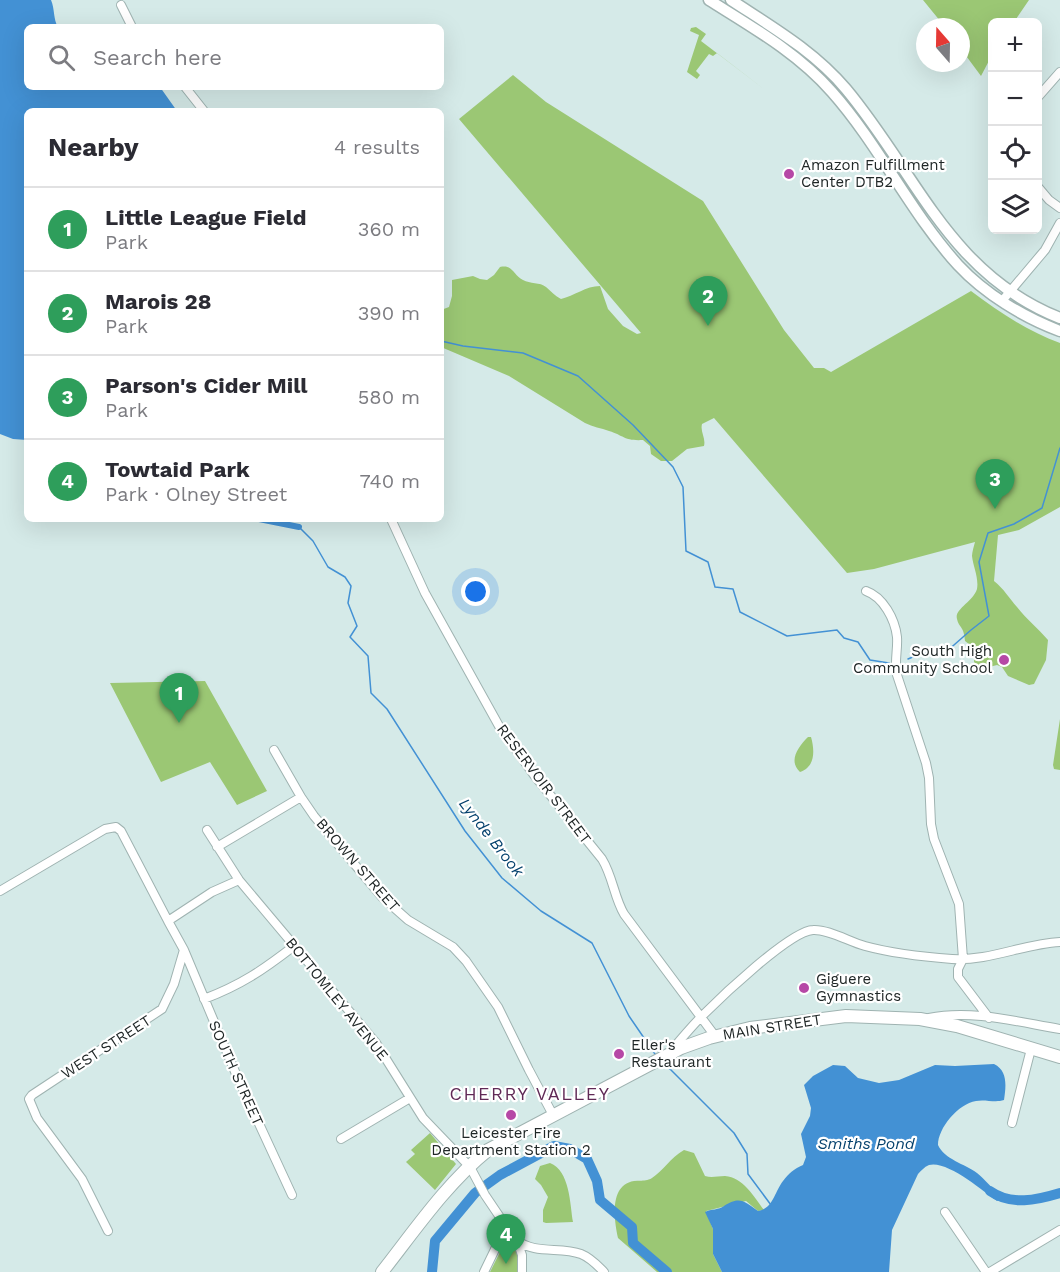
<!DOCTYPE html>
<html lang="en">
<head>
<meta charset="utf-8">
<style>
  :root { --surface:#fff; --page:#f7f7f7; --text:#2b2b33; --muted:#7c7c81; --line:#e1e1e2; --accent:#b648a6 }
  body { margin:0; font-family:"Work Sans",sans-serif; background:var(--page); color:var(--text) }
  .controls { position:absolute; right:18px; top:18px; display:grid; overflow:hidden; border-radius:9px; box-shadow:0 6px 24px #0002 }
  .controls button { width:54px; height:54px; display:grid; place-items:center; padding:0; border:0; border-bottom:2px solid var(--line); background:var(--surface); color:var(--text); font:30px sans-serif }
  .compass { position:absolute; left:916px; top:18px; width:54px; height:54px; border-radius:50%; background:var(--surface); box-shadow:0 6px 24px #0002; rotate:340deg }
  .you { position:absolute; left:476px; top:592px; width:21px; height:21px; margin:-15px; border:4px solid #fff; border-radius:50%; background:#1a73e8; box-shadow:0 0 0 9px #1a73e833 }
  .badge { display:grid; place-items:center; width:39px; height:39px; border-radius:50%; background:var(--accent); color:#fff; font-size:20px; font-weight:700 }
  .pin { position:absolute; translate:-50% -50px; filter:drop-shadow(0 2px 3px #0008) }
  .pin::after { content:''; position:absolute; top:32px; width:21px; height:18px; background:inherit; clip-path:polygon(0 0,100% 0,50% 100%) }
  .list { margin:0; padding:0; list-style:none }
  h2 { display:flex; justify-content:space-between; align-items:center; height:78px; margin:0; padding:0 24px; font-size:26px }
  h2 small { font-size:20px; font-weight:400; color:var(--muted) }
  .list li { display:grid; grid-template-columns:39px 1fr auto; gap:18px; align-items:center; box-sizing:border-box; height:84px; padding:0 24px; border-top:2px solid var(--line) }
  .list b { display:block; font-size:22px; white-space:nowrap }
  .list p { margin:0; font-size:20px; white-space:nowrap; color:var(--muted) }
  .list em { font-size:20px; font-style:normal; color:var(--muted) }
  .icon { flex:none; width:33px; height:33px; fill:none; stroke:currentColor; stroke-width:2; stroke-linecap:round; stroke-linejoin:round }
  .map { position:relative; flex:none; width:1060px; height:1272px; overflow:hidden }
  .search { position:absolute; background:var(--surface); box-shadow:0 6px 24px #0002; left:24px; top:24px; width:420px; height:66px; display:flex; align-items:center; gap:15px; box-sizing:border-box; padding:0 21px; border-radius:9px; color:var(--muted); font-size:22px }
  .panel { position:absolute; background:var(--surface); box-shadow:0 6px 24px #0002; left:24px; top:108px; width:420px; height:414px; border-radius:9px }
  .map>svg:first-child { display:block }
  .green { fill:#9bc774 }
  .water { fill:#4391d4 }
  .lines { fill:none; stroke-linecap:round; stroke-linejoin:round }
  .stream { stroke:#4391d4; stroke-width:1.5 }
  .canal { stroke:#4391d4; stroke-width:6 }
  .river { stroke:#4391d4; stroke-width:10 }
  .minor-casing { stroke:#9fb3b1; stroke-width:10 }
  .major-casing { stroke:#9fb3b1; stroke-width:13 }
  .highway-casing { stroke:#9fb3b1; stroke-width:14 }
  .minor { stroke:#fff; stroke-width:8 }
  .major { stroke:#fff; stroke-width:10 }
  .highway { stroke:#fff; stroke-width:12 }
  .poi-dot { fill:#b648a6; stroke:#fff; stroke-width:2 }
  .labels { text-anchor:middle; stroke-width:4.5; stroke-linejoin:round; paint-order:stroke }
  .poi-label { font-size:15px; fill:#202727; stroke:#fff; text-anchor:start }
  .street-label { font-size:15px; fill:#202727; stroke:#fff }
  .water-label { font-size:16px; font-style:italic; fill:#04416d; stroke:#fff }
  .quarter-label { font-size:18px; letter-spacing:1.5px; fill:#5f2956; stroke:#fff }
</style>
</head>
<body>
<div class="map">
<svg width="1060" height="1272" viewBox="0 0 1060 1272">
  <rect width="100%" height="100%" fill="#d5eae8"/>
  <path class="green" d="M923,0H1029L1014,22H992V55L981,76L961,49V27H945Z
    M696,27L706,34L701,41L768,92L717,53L713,56L709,54L696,71L700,75L697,79L687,72L699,35L690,31L691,28Z
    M513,75L546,102L703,201L784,330L814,368H824L831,372L971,291C999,312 1027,331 1060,343V507L1019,530L998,535L994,581C1004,589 1009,598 1017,607C1026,619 1038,628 1048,640L1046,660L1034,684L1029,685L1008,676L1002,667L997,665C986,668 981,671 974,662V648L965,641C964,626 959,628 957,619C954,609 973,602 977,589C979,578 973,566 972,556C972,552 974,546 975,542L874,569L847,573L714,418L702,424C700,432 706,438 704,446L687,449L672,461H661L651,454L650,446L643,440C624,441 625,436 609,431C601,428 593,427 585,423L509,376L441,347V310L449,307L452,296V280L473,276L480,279L487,280L494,275L500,267C513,264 513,275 523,280C530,284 540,282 546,287C551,291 555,296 561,299C574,296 586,286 600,286L608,309L623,326L637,334L641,333L459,119Z
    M205,681L267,791L237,805L210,762L161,782L110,683Z
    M1060,719V770L1054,769L1053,765Z
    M808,737H811C815,751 815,767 800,772C788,761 798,747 808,737Z
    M430,1133L456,1164L435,1190L406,1162L415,1154L411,1150Z
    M684,1150L694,1153L705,1176C712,1178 717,1176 725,1176C743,1177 754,1197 764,1210L758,1211L746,1201L706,1211L713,1229V1254L722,1272H657L618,1238C614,1220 609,1185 634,1181C641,1180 645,1182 652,1178C663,1171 670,1158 684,1150Z
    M550,1163C570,1171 570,1204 573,1222L546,1223L543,1222V1210L548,1197L541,1185L535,1179L540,1166Z
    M508,1244C520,1250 518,1260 517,1272H490L503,1246Z"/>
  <path class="water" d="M0,0H51C55,9 53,19 58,27H27V87H160L177,111H27V440L13,439L0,434Z
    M994,1064C1008,1071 1006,1086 1004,1100C995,1103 985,1099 976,1101C958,1104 938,1128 938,1145C944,1159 965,1164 977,1173C985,1179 992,1190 1002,1194L1001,1199L997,1201C983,1191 947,1160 929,1165C924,1167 921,1171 918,1174L892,1230L889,1272H722L713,1254V1229L705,1212C711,1209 719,1210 724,1206C740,1196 744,1201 758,1211C773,1209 775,1191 783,1181C789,1173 794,1169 803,1165L806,1157L801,1134L810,1116L811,1108L804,1085L813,1076L833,1065L845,1066L858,1078L879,1083L899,1080L935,1065L955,1066Z"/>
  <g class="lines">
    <path class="stream" d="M441,341L463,346L523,353L578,376L633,425L673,467L683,487L686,551L708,562L715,587L733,589L740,612L787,636L837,630L844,638L858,642L870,660L889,663
      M299,527L313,541L328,567L345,577L351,586L348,603L357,626L350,637L368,656L371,693L387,709L465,831L502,878L541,911L592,943L629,1016L655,1054
      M908,659L922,653L946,652L971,630L989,616L979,562L988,533L1014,524L1042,508L1060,448
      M665,1064L734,1133L747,1154L748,1174L771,1205"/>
    <path class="canal" d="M259,519L299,527"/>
    <path class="river" d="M990,1191C1011,1206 1037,1200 1060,1193
      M432,1272L435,1241L475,1193L500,1175L554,1146L570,1149L587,1159L597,1181L600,1200L632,1227L633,1243L667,1272"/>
    <g class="minor-casing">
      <path id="minor" d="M121,5L132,27
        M185,87L204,111
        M1038,97L1060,72
        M1038,187L1049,200L1060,208
        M1002,301L1045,250L1060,223
        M391,519L425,593L499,726L534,775L602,859C613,877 614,897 624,914L715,1036
        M866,591C883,597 895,619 897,637C898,650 894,662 897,675L926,763L929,778L931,824L934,839L959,904L963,959L958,969V977L989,1018
        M274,750L301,797L314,816L382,897L408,920L453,947L466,961L498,1007L529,1070L553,1115
        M207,830L239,880L376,1043L423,1118L470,1167L485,1195L518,1244L522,1255V1272
        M217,847L301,797
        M0,891L105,829L116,827L121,831L168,921
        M184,950L236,1074L292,1195
        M204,999C241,985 263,970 294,946
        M929,1018C971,1009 1018,1022 1060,1029
        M671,1051C681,1039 691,1027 702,1016C720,998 790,931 813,930C828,929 850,942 865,946C891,953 925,957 952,959C990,961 1023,944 1060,942
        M1012,1123L1031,1049
        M341,1139L410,1098
        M945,1212L986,1272
        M108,1231L82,1179L37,1118L29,1099L32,1095L162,1009L174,984L184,950L168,921L212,892L239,880
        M516,1240C536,1255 560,1246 581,1254C591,1258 597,1265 604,1272
        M484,1272L499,1241L501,1219
        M990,1272L1060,1230"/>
    </g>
    <g class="major-casing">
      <path id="major" d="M709,0C752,27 798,53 832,92C879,145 910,212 958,265C985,294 1023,317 1060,331
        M731,0C772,27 814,51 846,89C917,174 949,274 1060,318"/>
    </g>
    <g class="highway-casing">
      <path id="highway" d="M382,1272C415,1230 446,1184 488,1150L681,1048L709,1038L750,1028L846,1016L920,1019L957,1026L1060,1057"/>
    </g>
    <use href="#minor" class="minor"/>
    <use href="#major" class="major"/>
    <use href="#highway" class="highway"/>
  </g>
  <g class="poi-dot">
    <circle cx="789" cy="174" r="6"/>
    <circle cx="1004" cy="660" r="6"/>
    <circle cx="804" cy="988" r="6"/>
    <circle cx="619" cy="1054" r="6"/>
    <circle cx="511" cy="1115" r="6"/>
  </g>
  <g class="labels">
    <g class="poi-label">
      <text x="801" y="170">Amazon Fulfillment<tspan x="801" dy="17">Center DTB2</tspan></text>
      <text x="992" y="656" text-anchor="end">South High<tspan x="992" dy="17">Community School</tspan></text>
      <text x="816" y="984">Giguere<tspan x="816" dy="17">Gymnastics</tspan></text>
      <text x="631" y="1050">Eller's<tspan x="631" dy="17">Restaurant</tspan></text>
      <text x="511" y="1138" text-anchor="middle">Leicester Fire<tspan x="511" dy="17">Department Station 2</tspan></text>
    </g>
    <g class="street-label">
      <text transform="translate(544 784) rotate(53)" y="5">RESERVOIR STREET</text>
      <text transform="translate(358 865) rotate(49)" y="5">BROWN STREET</text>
      <text transform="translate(337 999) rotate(51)" y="5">BOTTOMLEY AVENUE</text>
      <text transform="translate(772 1027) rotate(-9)" y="5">MAIN STREET</text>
      <text transform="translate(106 1047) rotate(-33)" y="5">WEST STREET</text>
      <text transform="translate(236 1073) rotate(66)" y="5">SOUTH STREET</text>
    </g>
    <g class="water-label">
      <text transform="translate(492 837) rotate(52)" y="6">Lynde Brook</text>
      <text x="866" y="1149">Smiths Pond</text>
    </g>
    <g class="quarter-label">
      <text x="530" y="1100">CHERRY VALLEY</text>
    </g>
  </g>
</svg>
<div class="controls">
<button>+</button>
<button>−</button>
<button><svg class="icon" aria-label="locate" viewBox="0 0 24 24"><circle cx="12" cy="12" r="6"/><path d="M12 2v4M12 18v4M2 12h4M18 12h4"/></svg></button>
<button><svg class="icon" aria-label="layers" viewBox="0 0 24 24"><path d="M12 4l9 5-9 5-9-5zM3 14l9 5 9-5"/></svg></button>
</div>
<svg class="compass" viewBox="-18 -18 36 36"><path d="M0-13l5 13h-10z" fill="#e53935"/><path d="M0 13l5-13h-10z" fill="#7c7c81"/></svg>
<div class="you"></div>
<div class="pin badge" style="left:179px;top:723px;background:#2e9e5b">1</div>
<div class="pin badge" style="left:708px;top:326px;background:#2e9e5b">2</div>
<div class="pin badge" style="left:995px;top:509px;background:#2e9e5b">3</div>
<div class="pin badge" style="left:506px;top:1264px;background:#2e9e5b">4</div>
<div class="search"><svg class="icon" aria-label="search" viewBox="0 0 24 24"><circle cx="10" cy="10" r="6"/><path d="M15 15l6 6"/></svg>Search here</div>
<section class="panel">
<h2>Nearby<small>4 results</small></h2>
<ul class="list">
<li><span class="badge" style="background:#2e9e5b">1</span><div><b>Little League Field</b><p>Park</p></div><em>360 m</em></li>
<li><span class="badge" style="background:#2e9e5b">2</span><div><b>Marois 28</b><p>Park</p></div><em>390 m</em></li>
<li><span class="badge" style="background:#2e9e5b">3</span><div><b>Parson's Cider Mill</b><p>Park</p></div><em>580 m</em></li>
<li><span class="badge" style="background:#2e9e5b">4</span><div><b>Towtaid Park</b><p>Park · Olney Street</p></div><em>740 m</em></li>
</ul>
</section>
</div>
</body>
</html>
